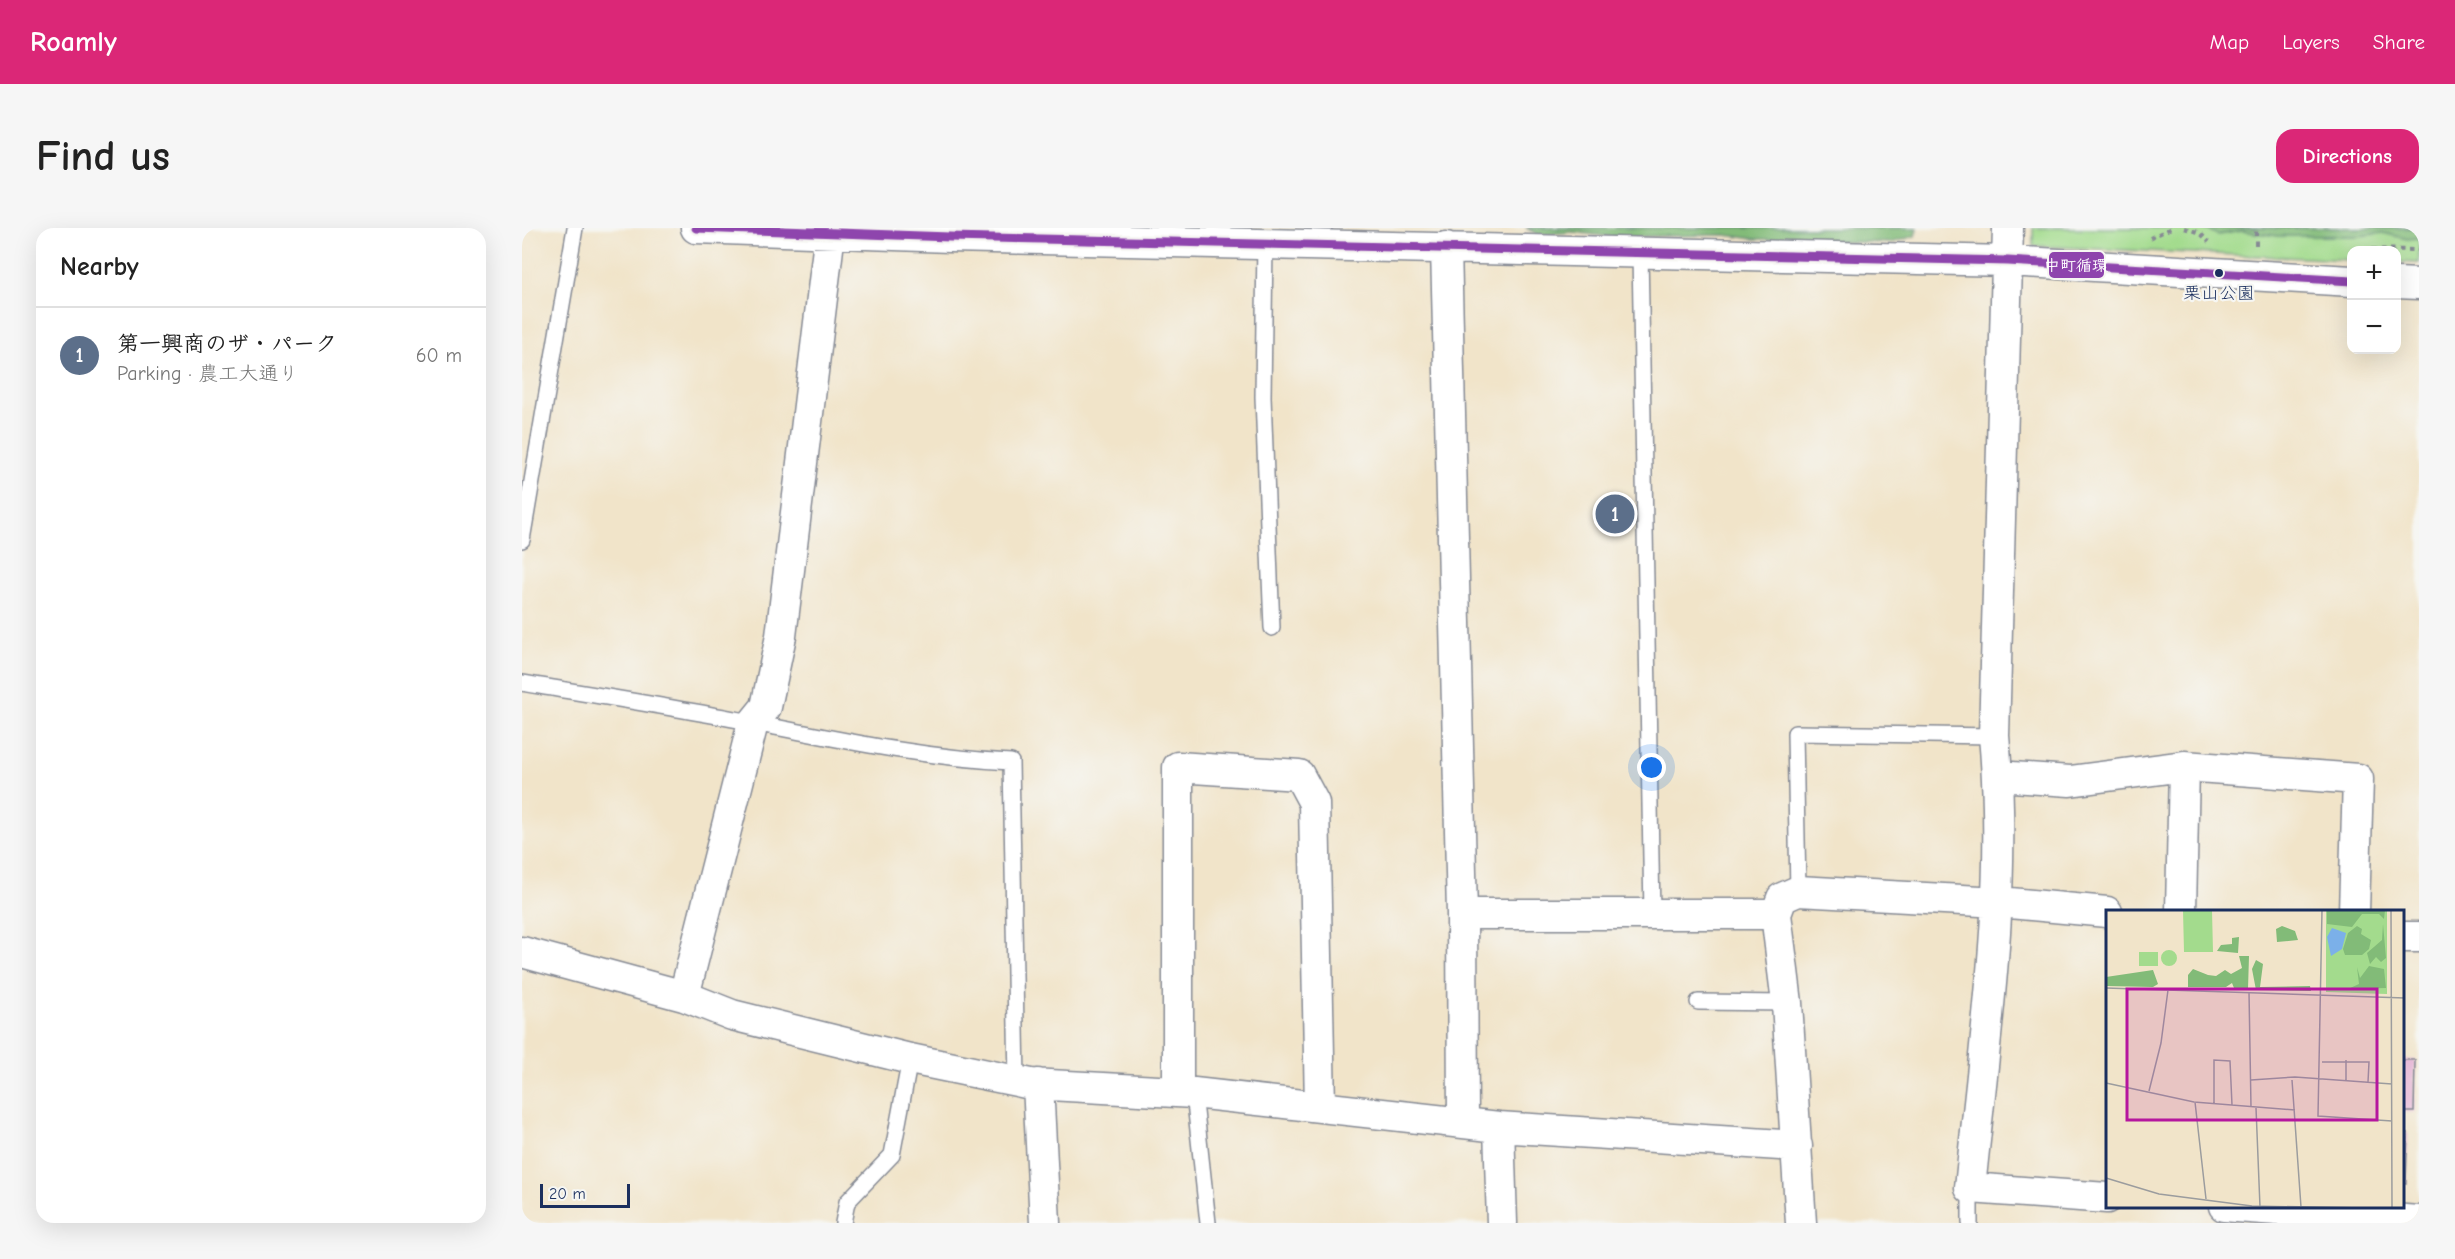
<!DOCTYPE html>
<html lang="en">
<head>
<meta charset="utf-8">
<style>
  :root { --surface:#fff; --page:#f6f6f6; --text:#222; --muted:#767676; --line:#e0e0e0; --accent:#db2777 }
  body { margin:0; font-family:"Comic Neue","Klee One",sans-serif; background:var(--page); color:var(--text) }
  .controls { position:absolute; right:18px; top:18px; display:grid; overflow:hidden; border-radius:12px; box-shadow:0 6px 24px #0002 }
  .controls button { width:54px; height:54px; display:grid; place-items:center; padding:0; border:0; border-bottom:2px solid var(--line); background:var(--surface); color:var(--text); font:30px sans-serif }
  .scale { position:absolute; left:18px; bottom:15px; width:90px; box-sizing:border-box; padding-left:6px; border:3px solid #1b2f5e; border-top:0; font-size:16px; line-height:21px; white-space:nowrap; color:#1b2f5e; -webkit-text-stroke:4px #f6f6f2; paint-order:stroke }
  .you { position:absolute; left:1130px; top:540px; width:21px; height:21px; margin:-15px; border:4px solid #fff; border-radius:50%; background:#1a73e8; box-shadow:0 0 0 9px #1a73e833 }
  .badge { display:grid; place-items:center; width:39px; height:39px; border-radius:50%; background:var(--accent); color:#fff; font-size:20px; font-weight:700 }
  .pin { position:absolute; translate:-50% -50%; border:3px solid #fff; box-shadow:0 2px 6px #0006 }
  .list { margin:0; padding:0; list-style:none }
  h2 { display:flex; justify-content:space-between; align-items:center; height:78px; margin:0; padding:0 24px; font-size:26px }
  h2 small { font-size:20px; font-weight:400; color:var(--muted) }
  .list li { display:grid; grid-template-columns:39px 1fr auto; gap:18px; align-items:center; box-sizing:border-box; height:96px; padding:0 24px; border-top:2px solid var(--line) }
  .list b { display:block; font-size:22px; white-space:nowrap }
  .list p { margin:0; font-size:20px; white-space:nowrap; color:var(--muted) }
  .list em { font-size:20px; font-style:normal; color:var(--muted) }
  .map { position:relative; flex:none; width:1897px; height:995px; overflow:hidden; border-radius:18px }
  header { display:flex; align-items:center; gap:36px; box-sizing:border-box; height:84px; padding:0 30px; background:var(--accent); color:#fff }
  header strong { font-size:28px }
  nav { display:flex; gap:33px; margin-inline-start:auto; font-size:21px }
  .intro { display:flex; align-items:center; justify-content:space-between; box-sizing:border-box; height:144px; padding:0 36px }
  h1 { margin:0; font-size:42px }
  .button { padding:15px 27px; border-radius:18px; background:var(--accent); color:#fff; font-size:21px; font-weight:700 }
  main { display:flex; gap:36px; padding:0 36px }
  aside { flex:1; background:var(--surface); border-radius:18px; box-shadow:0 6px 24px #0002 }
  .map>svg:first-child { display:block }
  .green { fill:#a3db8d; stroke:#5f8576; stroke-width:1.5 }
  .forest { fill:#82bb78; stroke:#4e756b; stroke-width:1.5 }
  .building { fill:#e1a6cf }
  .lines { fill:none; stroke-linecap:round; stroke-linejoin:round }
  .service-casing { stroke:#868a94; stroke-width:18 }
  .minor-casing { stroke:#868a94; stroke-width:33 }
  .path { stroke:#868a94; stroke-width:4; stroke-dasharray:4.5 4.5; stroke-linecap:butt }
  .service { stroke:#fff; stroke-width:15 }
  .minor { stroke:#fff; stroke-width:30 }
  .bus-1-casing { stroke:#f6f6f2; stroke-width:14 }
  .bus-1 { stroke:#8e44ad; stroke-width:9 }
  .bus-dot { fill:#1b2f5e; stroke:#f6f6f2; stroke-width:2 }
  .labels { text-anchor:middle; stroke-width:4.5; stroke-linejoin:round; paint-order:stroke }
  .bus-label { font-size:18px; fill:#1b2f5e; stroke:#f6f6f2 }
  .inset-road { fill:none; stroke:#9b9c9e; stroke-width:1.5 }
  .view { fill:#b5179e; fill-opacity:0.15; stroke:#b5179e; stroke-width:3 }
  .inset-edge { fill:none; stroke:#1b2f5e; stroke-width:3 }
  .line-badge { stroke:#f6f6f2; stroke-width:2 }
  .badge-label { font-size:16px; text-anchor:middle; font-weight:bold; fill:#fff }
</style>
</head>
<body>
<header>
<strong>Roamly</strong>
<nav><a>Map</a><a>Layers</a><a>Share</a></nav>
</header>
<div class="intro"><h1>Find us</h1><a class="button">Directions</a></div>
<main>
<aside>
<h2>Nearby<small></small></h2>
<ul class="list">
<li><span class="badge" style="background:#5c6f8a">1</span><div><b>第一興商のザ・パーク</b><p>Parking · 農工大通り</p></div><em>60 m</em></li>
</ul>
</aside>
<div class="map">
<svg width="1897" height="995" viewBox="0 0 1897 995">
  <rect width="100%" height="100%" fill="#f6f6f2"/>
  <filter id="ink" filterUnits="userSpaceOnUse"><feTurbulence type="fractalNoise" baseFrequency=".0167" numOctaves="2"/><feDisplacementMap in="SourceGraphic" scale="12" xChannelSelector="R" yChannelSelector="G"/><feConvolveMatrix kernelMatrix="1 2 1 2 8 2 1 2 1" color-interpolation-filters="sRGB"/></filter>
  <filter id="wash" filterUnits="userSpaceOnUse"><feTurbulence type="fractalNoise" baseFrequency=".008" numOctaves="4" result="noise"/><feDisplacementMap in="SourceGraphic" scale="24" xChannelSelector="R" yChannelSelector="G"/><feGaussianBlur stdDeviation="1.35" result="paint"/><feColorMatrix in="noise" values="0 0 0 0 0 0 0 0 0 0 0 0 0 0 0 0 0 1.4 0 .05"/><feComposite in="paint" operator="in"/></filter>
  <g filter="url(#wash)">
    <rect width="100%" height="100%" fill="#f1e4c9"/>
    <path class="green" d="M1511,0H1897V35L1875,34L1874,22H1830L1829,32L1511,18Z"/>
    <path class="forest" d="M1004,0H1395L1393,8L1369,15L1232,11L1203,7L1091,9L1050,4L1017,7Z
      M1681,0H1897V10L1885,11L1861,5L1837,8H1756L1720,3L1696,7Z"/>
    <g id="blocks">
      <path class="building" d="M1880,832H1893L1892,884H1880Z
        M1880,905H1886L1884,955L1880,954Z"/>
    </g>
  </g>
  <g filter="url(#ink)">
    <use href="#blocks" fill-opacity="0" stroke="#868a94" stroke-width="1.5"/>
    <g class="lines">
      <g class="service-casing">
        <path id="service" d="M743,14L741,169L750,400
          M1118,25L1130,686
          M0,312L53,0
          M0,455C78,468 156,480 233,495C319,512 402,530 489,534L495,853
          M1276,663L1273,505L1472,508
          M1176,774L1265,775
          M672,865L686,995
          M321,995L325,974L370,927L388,831
          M1448,995V960"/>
      </g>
      <g class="minor-casing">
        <path id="minor" d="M174,0L428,9L1486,33L1830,53
          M1486,0L1472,508C1486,659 1463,810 1448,960L1585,970
          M924,19L940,686L941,894
          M1874,55L1897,56
          M1476,548L1548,553L1662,538L1836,551L1832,683
          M1659,683L1662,538
          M940,686H1254L1260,670L1276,663L1477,674L1585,684
          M1254,686L1265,775L1279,995
          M1880,709H1897
          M0,724L162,768L210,787L388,831L509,856L672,865L977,899L1275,918
          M162,768L231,495L244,479L259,408L308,4
          M516,856L523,995
          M656,864V539L777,547L792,575L798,879
          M977,899L980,995
          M1702,978L1897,993"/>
      </g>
      <path class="path" d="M1662,0L1678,5L1687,14
        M1628,10L1649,0
        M1734,17V0
        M1832,21L1897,22"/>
      <use href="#service" class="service"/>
      <use href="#minor" class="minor"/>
      <g class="bus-1-casing">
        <path id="bus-1" d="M174,0L428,9L1486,33L1830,53"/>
      </g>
      <use href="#bus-1" class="bus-1"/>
    </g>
  </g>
  <circle class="bus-dot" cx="1697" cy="45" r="5"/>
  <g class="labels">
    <g class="bus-label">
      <text x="1697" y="71">栗山公園</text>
    </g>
  </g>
  <g transform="translate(1584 682)">
    <rect width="298" height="298" fill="#f1e4c9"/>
    <path d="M106,0L107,42H78L77,0ZM281,0V84L220,82V1ZM55 48a8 8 0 1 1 16 0a8 8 0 1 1-16 0ZM33,42H52V56H33Z" fill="#a3db8d"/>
    <path d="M279,0L278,9L273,4H256L246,17L221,14V0ZM277,14L280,48L275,52L270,47L264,54L261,43L276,30ZM176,16L189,21L192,30L171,32L170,19ZM251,16L256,19L255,24L265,30L263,39L256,45H239L237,39L242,23ZM133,27L132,43L111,41L115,35L126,34V28ZM133,46H143L142,79L128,78L126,73L120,77H82V65L87,59L102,65L110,66L119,60L125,64L136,58ZM150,50L157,54L154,77L204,76L205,81L150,80L146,59ZM263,56L278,59L280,78L242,79L253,74L251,57L254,68ZM47,60L52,74L47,77L0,76V67Z" fill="#82bb78"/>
    <path d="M226,18L240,23L236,39L225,46L221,27Z" fill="#7bb0e9"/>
    <path class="inset-road" d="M216,0L212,206L286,211M285,0L286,298M0,78L299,88M143,82L145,197M216,152H263L262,172M145,170L189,167L286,174M186,170L195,297M240,170V150M0,173L88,192L189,200M43,181L55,133L62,80M89,192L100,289M108,193V150L124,151L126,195M150,198L154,297M0,268L53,284L146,296L260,298"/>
    <path class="view" d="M21,79H271V210H21Z"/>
    <rect width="298" height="298" class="inset-edge"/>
  </g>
  <rect class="line-badge" x="1526" y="23" width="57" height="28" rx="6" fill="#8e44ad"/>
  <g class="badge-label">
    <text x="1554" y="43">中町循環</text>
  </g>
</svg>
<div class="controls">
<button>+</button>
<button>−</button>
</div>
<div class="scale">20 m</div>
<div class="you"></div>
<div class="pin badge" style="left:1093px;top:286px;background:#5c6f8a">1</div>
</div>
</main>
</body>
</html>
